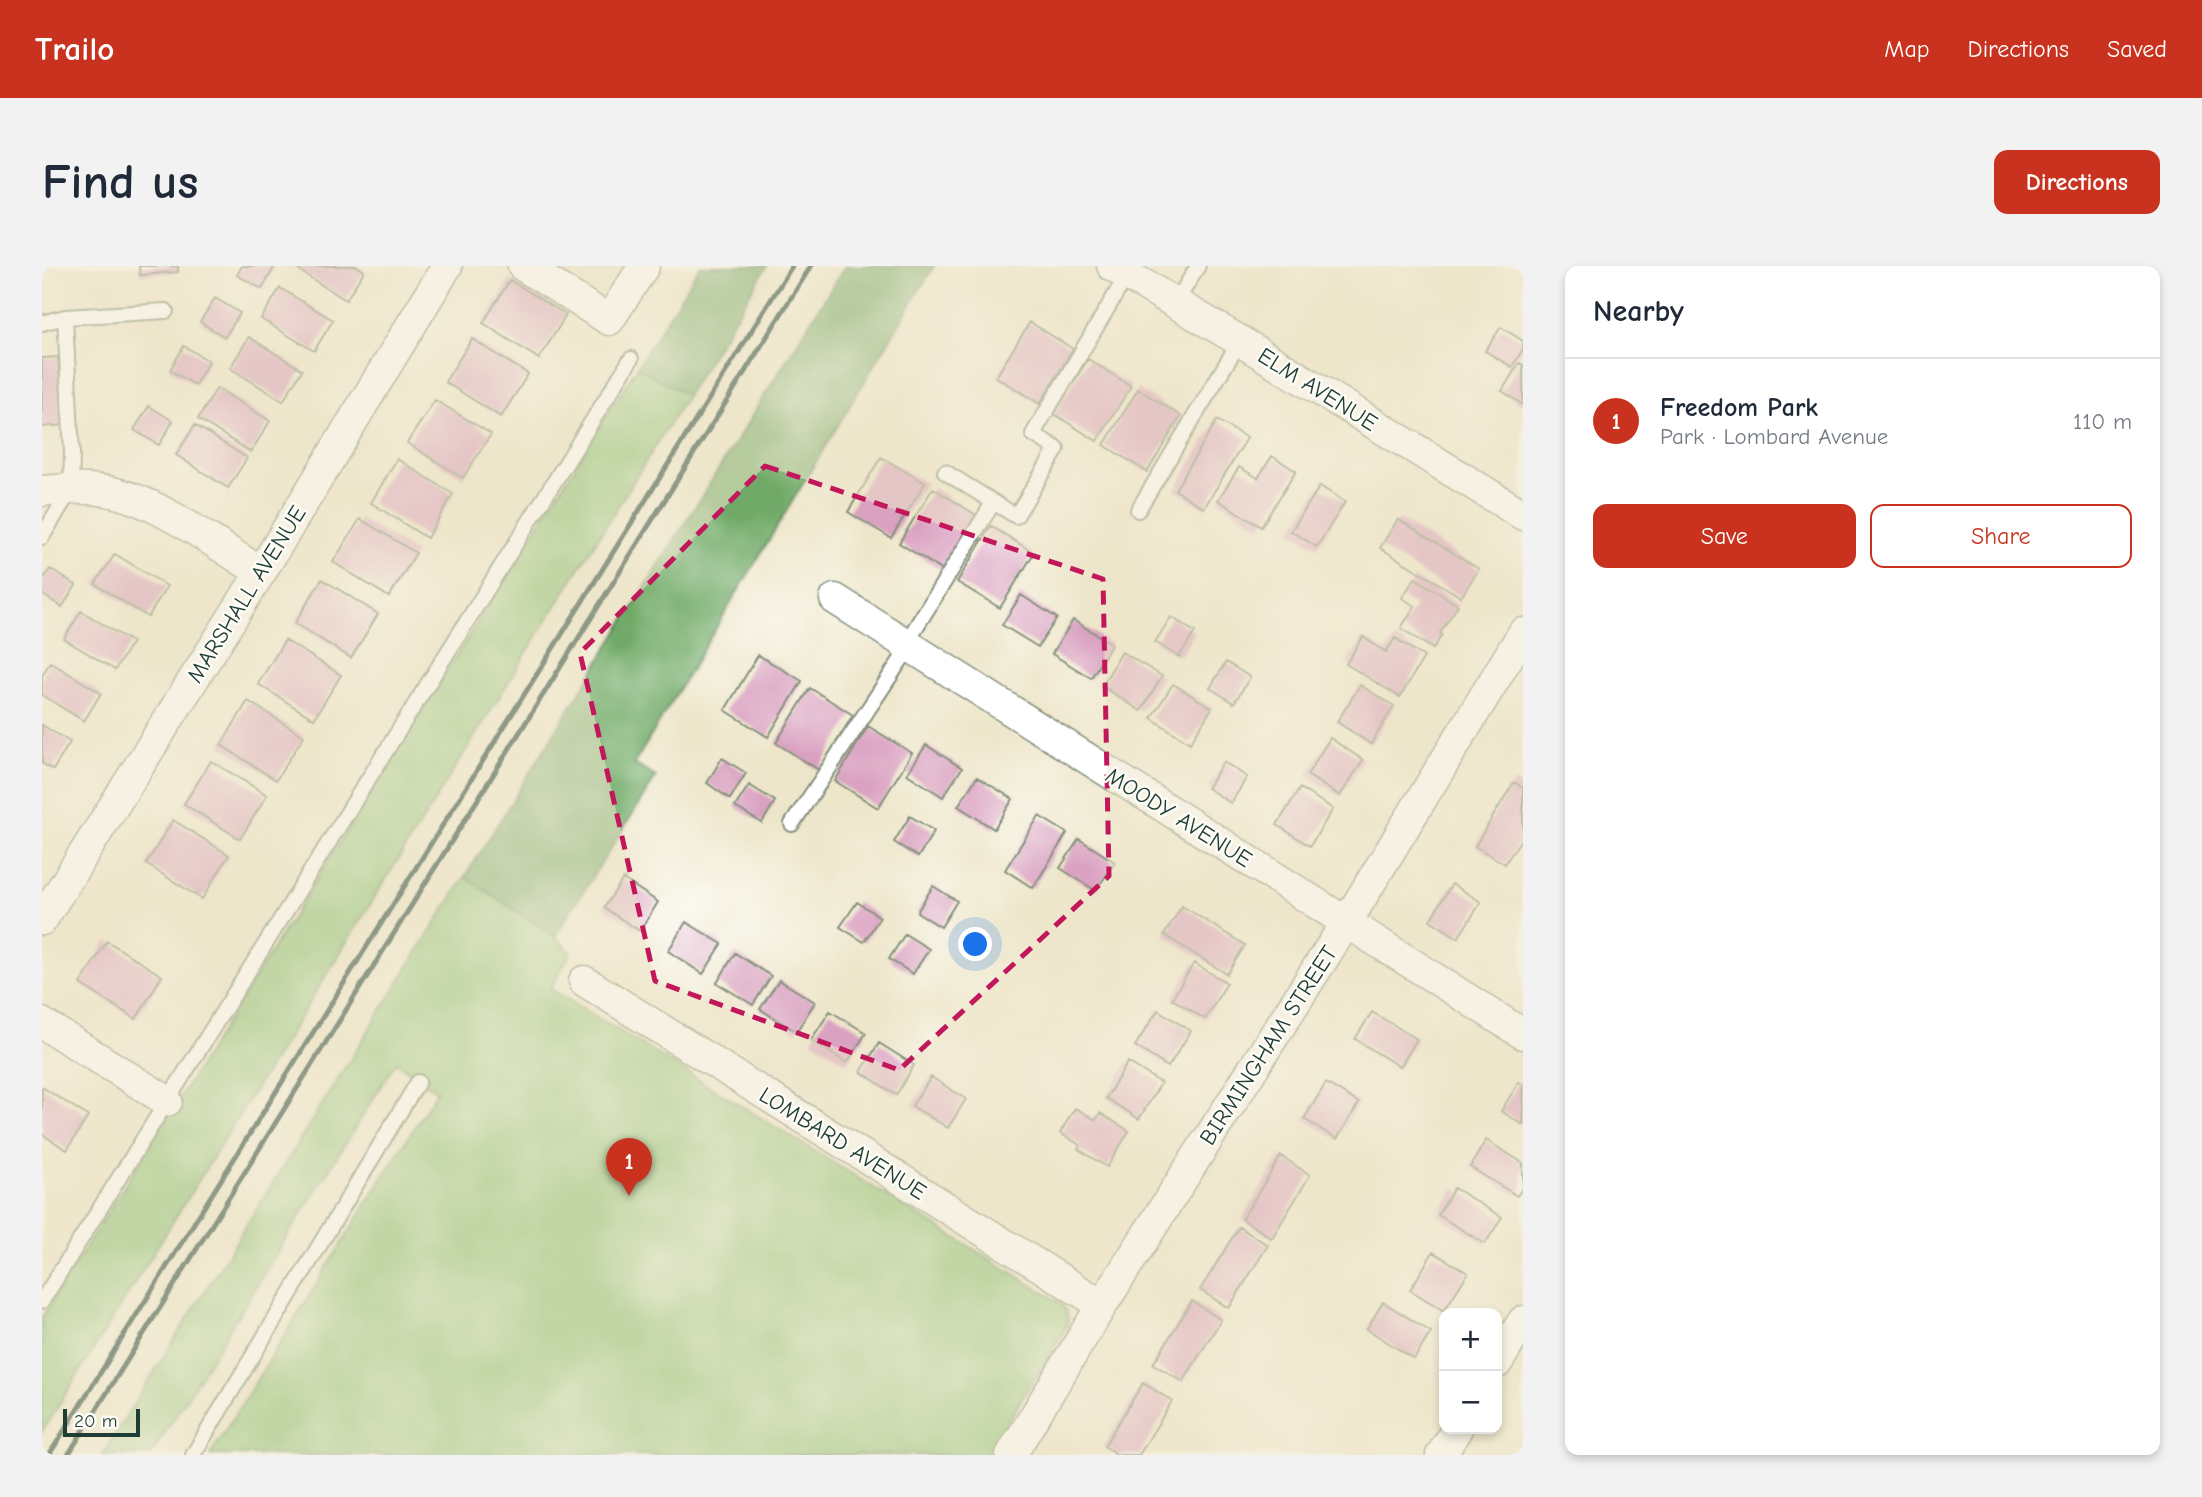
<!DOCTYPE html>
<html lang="en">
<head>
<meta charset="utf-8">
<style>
  :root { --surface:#fff; --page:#f2f2f3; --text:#1f2937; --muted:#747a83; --line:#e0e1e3; --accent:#c8321e }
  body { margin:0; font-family:"Comic Neue",sans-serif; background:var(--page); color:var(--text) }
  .controls { position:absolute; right:21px; bottom:21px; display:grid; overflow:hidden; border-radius:14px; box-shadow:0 4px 10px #0003 }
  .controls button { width:63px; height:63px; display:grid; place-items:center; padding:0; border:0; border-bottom:2px solid var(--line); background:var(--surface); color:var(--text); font:35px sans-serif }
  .scale { position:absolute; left:21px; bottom:18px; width:77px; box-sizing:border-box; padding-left:7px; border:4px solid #1f3d34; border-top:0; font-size:19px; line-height:24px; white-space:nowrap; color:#1f3d34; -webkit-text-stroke:5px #fdfcf7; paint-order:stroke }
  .you { position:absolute; left:934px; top:679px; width:24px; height:24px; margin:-18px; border:5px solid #fff; border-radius:50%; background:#1a73e8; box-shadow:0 0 0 10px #1a73e833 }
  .badge { display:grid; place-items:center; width:46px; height:46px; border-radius:50%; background:var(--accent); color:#fff; font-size:23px; font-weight:700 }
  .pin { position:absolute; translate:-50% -58px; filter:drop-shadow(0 2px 4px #0008) }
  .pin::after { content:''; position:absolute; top:37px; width:24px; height:21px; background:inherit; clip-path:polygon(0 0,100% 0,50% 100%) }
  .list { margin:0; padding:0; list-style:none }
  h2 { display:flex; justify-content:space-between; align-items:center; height:91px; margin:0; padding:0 28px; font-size:30px }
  h2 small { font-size:23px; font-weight:400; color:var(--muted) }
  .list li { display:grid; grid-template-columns:46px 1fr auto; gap:21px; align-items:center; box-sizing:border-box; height:126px; padding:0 28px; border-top:2px solid var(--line) }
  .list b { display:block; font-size:26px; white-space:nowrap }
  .list p { margin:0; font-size:23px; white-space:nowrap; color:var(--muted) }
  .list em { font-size:23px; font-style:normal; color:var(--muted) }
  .actions { display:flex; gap:14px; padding:21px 28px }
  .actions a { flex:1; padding:16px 0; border:2px solid var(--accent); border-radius:14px; text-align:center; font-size:24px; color:var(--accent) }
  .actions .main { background:var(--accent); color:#fff }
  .map { position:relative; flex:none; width:1481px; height:1189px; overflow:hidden; border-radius:14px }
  header { display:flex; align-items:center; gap:42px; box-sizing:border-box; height:98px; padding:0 35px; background:var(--accent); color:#fff }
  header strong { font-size:33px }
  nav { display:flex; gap:38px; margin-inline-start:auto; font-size:24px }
  .intro { display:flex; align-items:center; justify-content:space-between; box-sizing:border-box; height:168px; padding:0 42px }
  h1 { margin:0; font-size:49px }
  .button { padding:18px 32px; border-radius:14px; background:var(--accent); color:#fff; font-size:24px; font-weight:700 }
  main { display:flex; gap:42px; padding:0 42px }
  aside { flex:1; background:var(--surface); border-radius:14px; box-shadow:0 4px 10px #0003 }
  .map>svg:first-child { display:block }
  .green { fill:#8cc478; stroke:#568056; stroke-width:2 }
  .forest { fill:#71aa68; stroke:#48744e; stroke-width:2 }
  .building { fill:#daa1c1 }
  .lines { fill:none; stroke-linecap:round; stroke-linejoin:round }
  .service-casing { stroke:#86927f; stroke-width:18 }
  .minor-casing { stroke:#86927f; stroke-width:33 }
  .service { stroke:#fff; stroke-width:14 }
  .minor { stroke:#fff; stroke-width:30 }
  .rail { stroke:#1f3d34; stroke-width:5 }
  .marked { fill:none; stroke:#c2185b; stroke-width:5; stroke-dasharray:14 9; stroke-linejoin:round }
  .labels { text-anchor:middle; stroke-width:5; stroke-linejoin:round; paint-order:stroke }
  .street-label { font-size:23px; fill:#1f3d34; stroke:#fdfcf7 }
</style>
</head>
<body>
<header>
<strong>Trailo</strong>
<nav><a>Map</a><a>Directions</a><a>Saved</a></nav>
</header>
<div class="intro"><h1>Find us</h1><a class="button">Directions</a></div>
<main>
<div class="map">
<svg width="1481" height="1189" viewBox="0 0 1481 1189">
  <rect width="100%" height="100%" fill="#fdfcf7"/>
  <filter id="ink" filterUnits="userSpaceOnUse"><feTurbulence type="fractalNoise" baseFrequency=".0143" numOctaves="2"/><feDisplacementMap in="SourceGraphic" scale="14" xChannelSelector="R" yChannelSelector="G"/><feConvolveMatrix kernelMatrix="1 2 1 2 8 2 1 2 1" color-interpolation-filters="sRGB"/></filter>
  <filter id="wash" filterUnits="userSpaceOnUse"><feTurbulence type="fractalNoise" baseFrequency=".00686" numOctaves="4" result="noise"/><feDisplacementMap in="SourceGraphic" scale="28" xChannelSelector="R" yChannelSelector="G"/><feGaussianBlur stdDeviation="1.57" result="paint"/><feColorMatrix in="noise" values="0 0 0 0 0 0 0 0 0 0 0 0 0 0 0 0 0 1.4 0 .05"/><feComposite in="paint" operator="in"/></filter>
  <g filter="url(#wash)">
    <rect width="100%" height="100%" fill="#eee6ca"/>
    <path class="green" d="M595,101L645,129L0,1166V1051Z
      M423,611L513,670L529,686L509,723L1016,1035C1024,1043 1028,1049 1025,1060L945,1189H168L395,825L354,796L109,1189H60Z"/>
    <path class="forest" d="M658,0H725L645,129L595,101Z
      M803,0H892L592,498L614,511L513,670L423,611Z"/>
    <g id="blocks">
      <path class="building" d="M97,0H136V6L98,9Z
        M200,0H233L220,23L195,9Z
        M258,0H315L322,5L304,34L256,4Z
        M468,14L524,49L497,93L441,57Z
        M238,22L291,54L272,85L219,53Z
        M173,32L198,47L183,71L158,56Z
        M988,56L1031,83L998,138L954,111Z
        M1459,61L1481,75V83L1470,101L1443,85Z
        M207,71L260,104L241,135L188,102Z
        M430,73L486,108L459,151L403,116Z
        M142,80L167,95L153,119L128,104Z
        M16,91L22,159L0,161V92Z
        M1046,93L1089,120L1055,175L1012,148Z
        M1477,97L1481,99V139L1460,125Z
        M175,122L228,155L209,186L156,153Z
        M1096,123L1139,150L1105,206L1062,179Z
        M393,134L449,168L421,212L365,177Z
        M107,140L131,155L117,179L92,164Z
        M1175,154L1205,172L1162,242L1133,224Z
        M153,159L205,192L186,222L134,189Z
        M1230,190L1254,205L1219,261L1176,234L1197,201L1216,212Z
        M839,191L883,217L849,272L806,246Z
        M355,193L411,228L385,272L329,237Z
        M1278,220L1303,236L1275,281L1249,265Z
        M891,222L934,249L900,304L857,277Z
        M318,253L374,287L347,331L291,296Z
        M1356,253L1437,303L1419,331L1338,282Z
        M949,260L992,287L958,342L915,316Z
        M73,288L125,320L106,351L53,318Z
        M8,303L34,319L20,341L0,328V315Z
        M1373,312L1416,339L1398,367L1400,369L1391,383L1359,362L1373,340L1360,332Z
        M280,313L336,348L309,392L253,357Z
        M979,329L1015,352L996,381L960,359Z
        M39,345L90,376L73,404L22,373Z
        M1129,351L1153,366L1137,391L1113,376Z
        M1031,354L1070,378L1049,412L1010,388Z
        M1321,371L1344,386L1353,372L1382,391L1358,431L1304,398Z
        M243,374L299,409L272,453L216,418Z
        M1080,386L1120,410L1099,445L1060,420Z
        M716,389L760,415L726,471L683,444Z
        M8,396L59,427L42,455L0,429V410Z
        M1184,396L1208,411L1192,437L1168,422Z
        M1131,418L1170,442L1148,477L1109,452Z
        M1318,419L1352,440L1329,478L1295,456Z
        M768,422L811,449L777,504L734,477Z
        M206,435L262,470L234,514L179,479Z
        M0,459L28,476L11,504L0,497Z
        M826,460L870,487L836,542L793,515Z
        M1288,472L1321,494L1298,530L1265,509Z
        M884,479L920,502L901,531L865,508Z
        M680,492L704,507L688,533L665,517Z
        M169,495L225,529L198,573L142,538Z
        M1182,496L1205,511L1189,537L1165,522Z
        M935,511L971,533L952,563L916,540Z
        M1472,516L1481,522V570L1463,598L1433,580Z
        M707,519L733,535L720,557L693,541Z
        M1258,522L1291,543L1268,580L1235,559Z
        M868,550L892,565L876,591L852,576Z
        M997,550L1025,567L991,622L963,604Z
        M131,554L187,589L160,633L104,598Z
        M1037,573L1073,596L1054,625L1018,602Z
        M581,613L616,636L598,665L562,642Z
        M1410,618L1439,636L1416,672L1388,654Z
        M891,620L915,635L899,661L875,646Z
        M815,636L838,651L822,676L798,661Z
        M1140,640L1203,679L1185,708L1122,669Z
        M644,656L680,678L661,708L626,685Z
        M863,668L887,683L871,708L847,693Z
        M65,675L120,710L94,753L38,718Z
        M693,687L729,710L711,739L675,717Z
        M1152,697L1185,717L1163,753L1130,733Z
        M737,714L773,736L754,766L718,743Z
        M1116,744L1149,765L1126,801L1093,780Z
        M788,745L824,767L805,797L769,774Z
        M1330,746L1375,773L1358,801L1313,773Z
        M837,777L872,799L854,829L819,806Z
        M1086,796L1119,817L1097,853L1064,832Z
        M889,811L924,833L906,862L870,840Z
        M1477,816L1481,819V859L1459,845Z
        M1284,817L1317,837L1295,873L1262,853Z
        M0,821L46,850L25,884L0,868Z
        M1033,842L1054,854L1058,847L1087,865L1065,901L1036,883L1038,879L1018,867Z
        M1444,874L1481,897V921L1475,930L1428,901Z
        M1239,890L1268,909L1230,972L1200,953Z
        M1412,922L1460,951L1443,978L1396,949Z
        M1197,961L1226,979L1187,1042L1158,1024Z
        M1391,986L1426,1007L1402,1045L1368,1024Z
        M1150,1035L1179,1054L1141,1116L1111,1098Z
        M1341,1036L1389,1066L1372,1093L1325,1063Z
        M1101,1117L1130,1135L1097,1189H1076L1062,1180Z"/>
    </g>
  </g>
  <g filter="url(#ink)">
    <use href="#blocks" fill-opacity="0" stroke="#86927f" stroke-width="2"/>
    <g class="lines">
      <g class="service-casing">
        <path id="service" d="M1133,38L1156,0
          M0,57L23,51L124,45
          M903,206L974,250L1015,183L991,168L1085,9
          M1096,244L1198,75
          M0,271L29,223L30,187L23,51
          M864,377L951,237
          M750,558L868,380
          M0,1035L589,93
          M151,1189L376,816"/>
      </g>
      <g class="minor-casing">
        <path id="minor" d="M481,0L567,54L602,0
          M1070,0L1198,75L1481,249
          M0,225C21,223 44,221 65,225C116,234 174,279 219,306
          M793,333L1481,768
          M0,654L219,306L405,0
          M542,715L1060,1039
          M0,757L125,835
          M1455,1097L1481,1055
          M969,1189L1060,1039L1304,657L1481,367
          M1399,1189L1415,1163"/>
      </g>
      <use href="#service" class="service"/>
      <use href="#minor" class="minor"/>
      <path class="rail" d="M7,1189L750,0
        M26,1189L769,0"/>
    </g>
  </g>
  <path d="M0 0H1481V1189H0ZM723,200L1061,313L1067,610L857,804L613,715L538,387Z" fill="#eee6ca" fill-opacity=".55" fill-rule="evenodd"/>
  <path class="marked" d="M723,200L1061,313L1067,610L857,804L613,715L538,387Z"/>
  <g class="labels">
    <g class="street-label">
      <text transform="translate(1276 123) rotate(32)" y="8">ELM AVENUE</text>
      <text transform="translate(204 328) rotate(-58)" y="8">MARSHALL AVENUE</text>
      <text transform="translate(1137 551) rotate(32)" y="8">MOODY AVENUE</text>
      <text transform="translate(1226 779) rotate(-57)" y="8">BIRMINGHAM STREET</text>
      <text transform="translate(801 877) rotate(32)" y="8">LOMBARD AVENUE</text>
    </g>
  </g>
</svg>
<div class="controls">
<button>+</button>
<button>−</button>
</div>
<div class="scale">20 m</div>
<div class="you"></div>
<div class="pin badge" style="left:587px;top:930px">1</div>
</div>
<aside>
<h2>Nearby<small></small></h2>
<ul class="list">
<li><span class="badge">1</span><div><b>Freedom Park</b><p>Park · Lombard Avenue</p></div><em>110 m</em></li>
</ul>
<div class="actions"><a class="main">Save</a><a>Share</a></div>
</aside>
</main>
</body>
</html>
